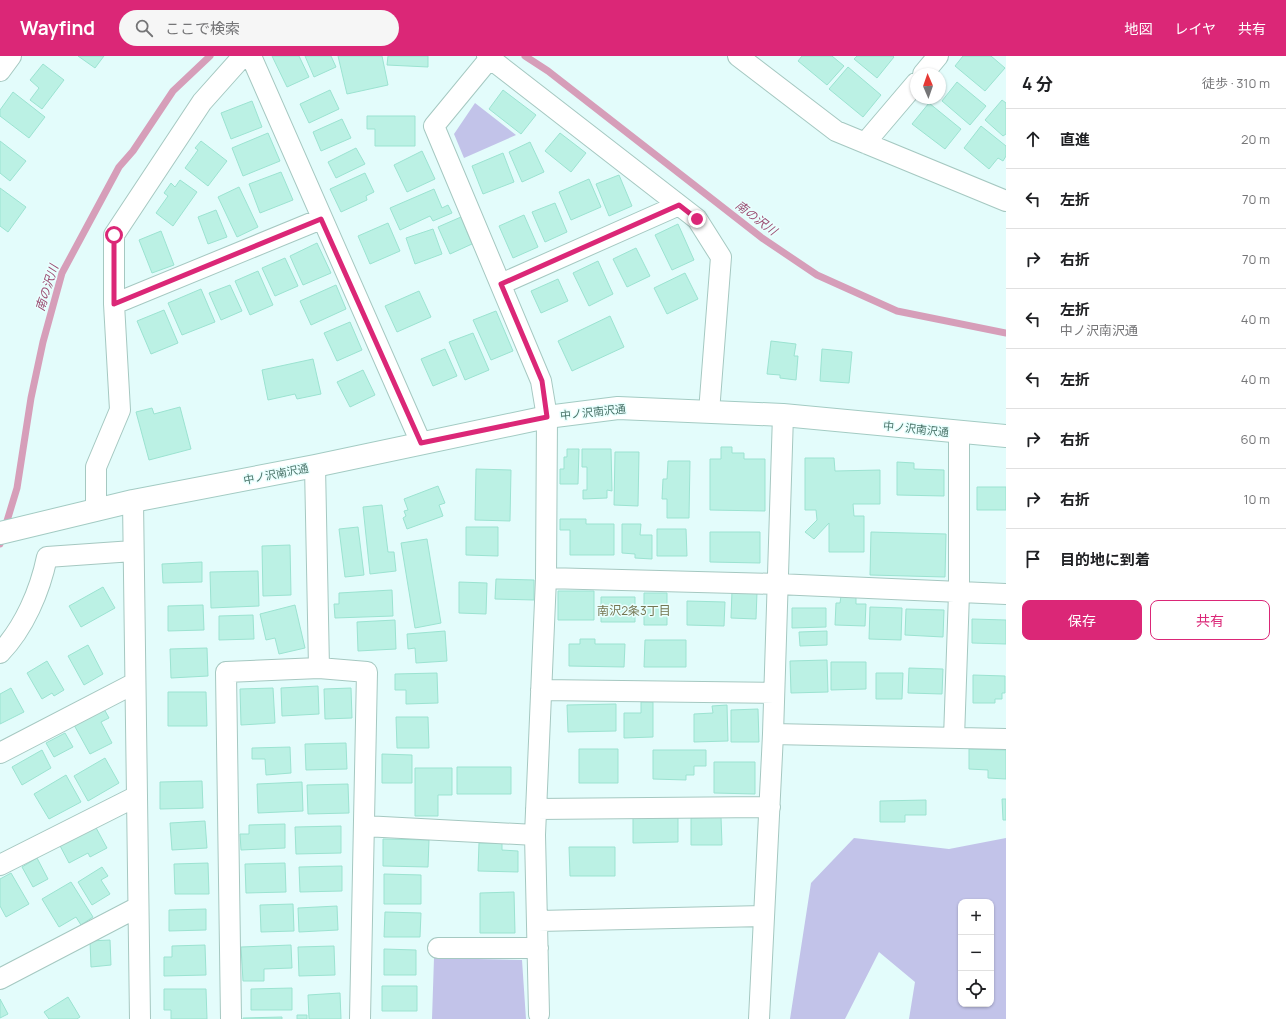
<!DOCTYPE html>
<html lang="ja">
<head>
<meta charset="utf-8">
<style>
  :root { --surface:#fff; --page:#f6f6f6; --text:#202124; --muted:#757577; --line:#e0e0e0; --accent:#db2777 }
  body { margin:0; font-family:Manrope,"Noto Sans JP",sans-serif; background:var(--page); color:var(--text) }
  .controls { position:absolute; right:12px; bottom:12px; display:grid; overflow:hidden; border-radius:8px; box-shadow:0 1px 3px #0004 }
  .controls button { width:36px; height:36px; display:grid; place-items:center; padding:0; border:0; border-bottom:1px solid var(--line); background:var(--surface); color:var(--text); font:20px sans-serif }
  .compass { position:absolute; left:910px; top:12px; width:36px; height:36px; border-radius:50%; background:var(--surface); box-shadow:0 1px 3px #0004; rotate:358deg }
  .stop { position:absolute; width:12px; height:12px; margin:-9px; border:3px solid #db2777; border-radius:50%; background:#fff }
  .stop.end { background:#db2777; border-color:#fff; box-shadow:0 1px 4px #0008 }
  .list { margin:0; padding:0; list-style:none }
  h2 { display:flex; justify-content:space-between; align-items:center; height:52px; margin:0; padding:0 16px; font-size:17px }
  h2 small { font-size:13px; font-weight:400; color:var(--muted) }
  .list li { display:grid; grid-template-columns:26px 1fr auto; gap:12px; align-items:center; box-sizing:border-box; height:60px; padding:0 16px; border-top:1px solid var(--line) }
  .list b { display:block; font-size:15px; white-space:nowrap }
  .list p { margin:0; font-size:13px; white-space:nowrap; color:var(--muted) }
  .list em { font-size:13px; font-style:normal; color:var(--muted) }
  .actions { display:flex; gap:8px; padding:12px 16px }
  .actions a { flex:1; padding:9px 0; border:1px solid var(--accent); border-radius:8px; text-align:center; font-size:14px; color:var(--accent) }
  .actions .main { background:var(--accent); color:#fff }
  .icon { flex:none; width:22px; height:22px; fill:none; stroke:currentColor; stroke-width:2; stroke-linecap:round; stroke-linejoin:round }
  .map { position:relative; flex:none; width:1006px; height:963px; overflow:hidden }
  header { display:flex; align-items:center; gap:24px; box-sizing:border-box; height:56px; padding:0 20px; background:var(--accent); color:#fff }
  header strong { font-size:19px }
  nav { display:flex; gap:22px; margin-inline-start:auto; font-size:14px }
  .search { width:280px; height:36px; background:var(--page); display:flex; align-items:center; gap:10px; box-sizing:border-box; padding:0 14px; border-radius:22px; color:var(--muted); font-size:15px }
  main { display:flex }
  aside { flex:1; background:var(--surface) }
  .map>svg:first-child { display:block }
  .green { fill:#c2c3e9; fill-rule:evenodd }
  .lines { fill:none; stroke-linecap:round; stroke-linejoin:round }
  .stream { stroke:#d69eb9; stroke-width:7 }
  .building { fill:#bbf1e4; stroke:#9be3d1 }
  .street-casing { stroke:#a5c8c1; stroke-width:22 }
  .secondary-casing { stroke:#a3cbc3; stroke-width:24 }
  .street { stroke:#fff; stroke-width:20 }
  .secondary { stroke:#fff; stroke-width:22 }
  .route { stroke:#db2777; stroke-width:5 }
  .labels { text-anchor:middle; stroke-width:3; stroke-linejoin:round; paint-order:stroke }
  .street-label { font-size:11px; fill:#497368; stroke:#e9fffe }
  .water-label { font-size:12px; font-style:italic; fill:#9b4c71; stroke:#e9fffe }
  .neighbourhood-label { font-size:12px; fill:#747550; stroke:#e9fffe }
</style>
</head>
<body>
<header>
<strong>Wayfind</strong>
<div class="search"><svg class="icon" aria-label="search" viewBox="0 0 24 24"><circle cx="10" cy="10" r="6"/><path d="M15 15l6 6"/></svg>ここで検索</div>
<nav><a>地図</a><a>レイヤ</a><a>共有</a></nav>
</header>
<main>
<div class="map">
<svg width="1006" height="963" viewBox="0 0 1006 963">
  <rect width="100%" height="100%" fill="#e3fcfb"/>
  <path class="green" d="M475,47L516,79L464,102L454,78Z
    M854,782L949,793L1006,782V963H909L915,926L879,896L845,963H790L811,827ZM961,846H991V948H961Z
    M434,902L522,904L526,963H432Z"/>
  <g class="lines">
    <path class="stream" d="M525,0L548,15L762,182L817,219L897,255L1006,277
      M0,488L17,432L31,342L43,286L62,217L119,111L133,95L173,35L210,0"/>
  </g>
  <path class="building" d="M78,0H104L95,12Z
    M272,0H299L309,21L287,31Z
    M305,0H331L336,11L314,21Z
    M338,0H382L388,29L347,38Z
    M388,0H428V11L387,9Z
    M802,0H832L844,10L827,29L798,5Z
    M857,0H893L894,1L877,22L854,3Z
    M963,0H991L1005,12L985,35L955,10Z
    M43,8L64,24L42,53L30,44L39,32L30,24Z
    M848,11L881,39L863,61L829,33Z
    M957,26L986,50L970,69L942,45Z
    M330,34L339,53L309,67L300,48Z
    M503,34L536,59L521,78L489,53Z
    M13,36L45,61L29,82L0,60V54Z
    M1002,44L1006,47V78L1003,80L985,64Z
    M252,45L262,71L231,83L221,57Z
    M929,47L961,73L945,93L912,68Z
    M367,60H415V90H375V73H367Z
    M342,63L351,82L321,95L313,76Z
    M981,70L1006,90V100L1003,105L998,102L989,113L964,92Z
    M268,77L280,105L243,120L232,92Z
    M560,77L586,97L571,116L545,95Z
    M0,85L26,105L10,125L0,117Z
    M201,85L227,105L208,130L185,112L198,94L195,92Z
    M530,86L544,116L522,126L509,96Z
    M356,92L365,108L336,122L328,106Z
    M422,95L435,123L407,136L394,109Z
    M503,97L514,126L483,138L472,110Z
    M281,116L293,144L260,157L249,128Z
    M365,117L374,136L366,140L367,144L341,156L330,133Z
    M619,119L632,150L609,160L596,128Z
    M589,123L601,151L571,164L559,136Z
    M180,124L197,136L173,170L156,157L168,140L164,137L171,127L175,131Z
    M239,131L258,171L237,181L218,141Z
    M0,132L26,151L8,176L0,170Z
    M434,133L442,152L448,149L452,157L433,165L430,160L400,174L390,152Z
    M555,147L567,176L545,186L532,156Z
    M216,154L227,181L208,188L198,161Z
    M524,159L538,191L513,202L499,170Z
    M461,161L472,188L450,198L438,171Z
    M388,167L400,195L370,208L358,180Z
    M678,168L694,204L672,214L655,179Z
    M433,173L442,198L415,208L406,182Z
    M161,175L174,209L152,217L139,184Z
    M317,187L331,217L303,229L290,200Z
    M636,192L650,220L627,231L613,203Z
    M285,202L298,230L275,240L262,212Z
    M598,205L613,238L589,250L573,217Z
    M258,215L273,249L250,259L235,225Z
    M685,217L698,243L667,258L654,232Z
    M558,223L568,245L541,257L531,235Z
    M230,229L242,255L221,264L209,237Z
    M336,229L346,253L311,269L300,245Z
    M201,233L215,266L182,279L168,247Z
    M419,235L431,261L397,276L385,250Z
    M164,254L178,287L151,298L137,265Z
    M496,255L513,295L491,304L473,264Z
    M610,260L624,291L572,315L558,285Z
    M350,266L362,294L337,305L324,277Z
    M473,277L489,314L465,324L449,286Z
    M771,285L796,288L794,300H798L796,324L780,322V319L767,318Z
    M445,293L457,320L433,330L421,303Z
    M822,293L852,296L849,327L820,325Z
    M313,303L321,338L297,343L295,338L268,344L262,314Z
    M363,314L375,339L350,351L337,326Z
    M180,351L191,393L149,404L136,356L152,352L154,358Z
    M721,391H732V397H744V403H765V455L710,454V403H721Z
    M567,393H579L578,428H560V413H564V401H567Z
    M582,393H611L612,435L607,434V442L583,443V434H587V411H582Z
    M615,396H639L638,450L614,449Z
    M805,402H834L835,415L880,414V448H853L854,460H864V496H829V467L814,483L805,476L817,464L816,454H805Z
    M668,405H690L689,462H667V443H662L663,423H667Z
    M897,406L914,407V413L944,414V440L897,439Z
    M476,413L511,414L510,465L475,464Z
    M438,430L445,447L439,449L443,460L407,473L403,462L406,460L404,455L408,454L404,443Z
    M977,431H1006V454H977Z
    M382,449L388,496H394L396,515L370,518L363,451Z
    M560,463H586V468H614V499H570V474H560Z
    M622,468H641L640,479H652V503L635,502V498L622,497Z
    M358,471L364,519L345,521L339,473Z
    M466,471H498V500L466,499Z
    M657,473H686L687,500H657Z
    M710,476H760V507L710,506Z
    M871,476L946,478L945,521L870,519Z
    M427,483L441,567L415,572L401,487Z
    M290,489L291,539L263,540L262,490Z
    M202,506V526L163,527L162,508Z
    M258,515L259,550L211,552L210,516Z
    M496,523L534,524V544L495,543Z
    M459,526L487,527L486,558L459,557Z
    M103,531L115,552L81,571L69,550Z
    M392,534L393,560L335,562L334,548H339V537Z
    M558,535H594V564H558Z
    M732,535L757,536L756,563L731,562Z
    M644,537H667V569H644Z
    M841,540L856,541V548H866L865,570L835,569L836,547H840Z
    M601,541H635V566H601Z
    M687,545L725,546L724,570L687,569Z
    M203,549L204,574L168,575V550Z
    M295,549L305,592L279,598L275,582L266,584L260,558Z
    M870,551L902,552L901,584L869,583Z
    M792,552H826V571L792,572Z
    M906,553L944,554L943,581L905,579Z
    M253,559L254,583L219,584V560Z
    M972,563L1006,564V588L972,587Z
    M395,564L396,593L358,595L357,566Z
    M445,575L447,605L416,607L415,592L408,593L407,578Z
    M827,575V589L800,590L799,576Z
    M580,583H595V588H625L624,611L569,610V588H580Z
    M645,584H686V611H644Z
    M88,589L103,618L84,629L68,600Z
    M207,592L208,620L171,622L170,593Z
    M827,604L828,636L791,637L790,605Z
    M47,605L64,634L54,640L52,637L42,643L27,617Z
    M831,606H866V633L831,634Z
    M909,612L943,613L942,638L908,637Z
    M437,617L438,647L406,648V634H395V618Z
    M876,617H903L902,643H876Z
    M973,619L1005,620V637H1002V643H995V647H973Z
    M318,630L319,658L282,660L281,632Z
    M11,632L24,656L0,668V638Z
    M273,632L275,667L241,669L240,633Z
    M351,632L352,662L325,663L324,633Z
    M168,636H206L207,670H168Z
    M641,646H653V681L624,682V657H641Z
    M616,648V675L568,676L567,649Z
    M727,649L728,685L694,686V658L713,657L712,650Z
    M104,653L109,662L101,666L112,687L90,698L74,669Z
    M758,653L759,686H731V654Z
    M396,661H428L429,692H397Z
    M65,677L73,691L54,701L46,687Z
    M346,687L347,713L306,714L305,688Z
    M290,691L291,717L266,719L265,703H252V692Z
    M579,693H618V727H579Z
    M969,693L1006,694V723L988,722V714L969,713Z
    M42,694L51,712L22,729L12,711Z
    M653,694H706V710H694V719H686V724L653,723Z
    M382,698L412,699V727H382Z
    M105,702L119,727L88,745L74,720Z
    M714,706H755V738L714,737Z
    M457,711H511V738H457Z
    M415,712H452V739H438V760H415Z
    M66,719L81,746L49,763L34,738Z
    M202,725L203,752L160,753V726Z
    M302,726L303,755L258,757L257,728Z
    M348,728L349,757L308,758L307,729Z
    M1002,743H1006V764H1003Z
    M926,744V759H905V766H880V745Z
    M678,758V786L633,787V759Z
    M721,761L722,789H691V762Z
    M205,765L207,792L172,794L170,767Z
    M94,768L107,792L90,801L88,797L69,807L58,786Z
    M285,768V792L241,794L240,778H249V769Z
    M341,770V797L296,798L295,771Z
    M383,783L429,784L428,811L383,810Z
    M479,787H502V794L518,795V816L478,815Z
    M569,791H615V820H570Z
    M37,802L48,823L33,831L22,811Z
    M208,807L209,838H175L174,808Z
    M285,807L286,836L246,837L245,808Z
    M342,810V835L300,836L299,811Z
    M102,811L108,820L101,824L110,838L92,849L78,826Z
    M11,817L29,848L6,861L0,850V823Z
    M384,818L421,819V848H384Z
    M71,826L93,861L81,869L76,861L59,871L42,843Z
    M514,836L515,877H480V837Z
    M293,848L294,875L261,876L260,849Z
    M337,850L338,874L299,876L298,852Z
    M206,853V874L169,875V854Z
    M385,856L421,857L420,881H384Z
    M110,884L111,909L91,911L90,885Z
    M205,889L206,919L164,920V901H172V890Z
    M291,889L292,912L264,913V925H243L241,891Z
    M334,890L335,919L299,920L298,891Z
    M384,893L416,894V919H384Z
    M382,930H417V955H382Z
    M292,932V954H251V933Z
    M164,933H206L207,963H171V954H164Z
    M340,937L341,963H309L308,939Z
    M68,941L80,961L77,963H49L44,956Z
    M0,943L8,958L0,962Z
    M297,959H307V963H297Z
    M282,961V963H243V962Z"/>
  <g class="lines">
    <g class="street-casing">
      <path id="street" d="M251,0L421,387
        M487,0L697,163L721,201L709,356
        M738,0L836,75L1006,145
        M490,2L434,70L541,325L547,361L546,522L535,779L539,958
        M0,15L11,0
        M923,18L938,0
        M865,87L916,27
        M501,228L679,149
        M114,248L321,163
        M315,410L319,612
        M133,445L140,963
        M96,454V411L120,354L114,248V179L202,46L243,0
        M546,522L777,528L1006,538
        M0,597C24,572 40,535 47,501L133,495
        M541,634L774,637
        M773,678L1006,683
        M954,682L959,537V377
        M0,697L135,627
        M536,753L770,751
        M364,770L535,779
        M0,809L137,740
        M538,865L764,860
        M438,892H538
        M0,923L138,851
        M231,963L226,616L319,612L367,616L360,963
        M759,963L773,678L783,359"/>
    </g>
    <g class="secondary-casing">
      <path id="secondary" d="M0,477L133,445L315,410L547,361L618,352L783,359L1006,380"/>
    </g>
    <use href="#street" class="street"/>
    <use href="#secondary" class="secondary"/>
  </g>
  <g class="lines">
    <path class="route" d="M114,179V248L321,163L421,387L547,361L542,325L501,228L679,149L697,163"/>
  </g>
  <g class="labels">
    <g class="street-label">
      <text transform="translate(593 356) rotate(-6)" y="4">中ノ沢南沢通</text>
      <text transform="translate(916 373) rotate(6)" y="4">中ノ沢南沢通</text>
      <text transform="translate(276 418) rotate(-11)" y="4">中ノ沢南沢通</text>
    </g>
    <g class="water-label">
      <text transform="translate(756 162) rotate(37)" y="4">南の沢川</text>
      <text transform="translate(47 232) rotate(-72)" y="4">南の沢川</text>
    </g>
    <g class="neighbourhood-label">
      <text x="634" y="559">南沢2条3丁目</text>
    </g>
  </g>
</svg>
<div class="controls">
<button>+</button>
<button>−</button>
<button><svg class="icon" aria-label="locate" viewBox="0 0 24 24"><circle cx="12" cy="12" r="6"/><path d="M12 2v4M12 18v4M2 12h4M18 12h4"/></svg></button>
</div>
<svg class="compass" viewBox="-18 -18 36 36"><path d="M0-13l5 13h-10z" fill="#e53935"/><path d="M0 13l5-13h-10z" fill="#757577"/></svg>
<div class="stop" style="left:114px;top:179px"></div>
<div class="stop end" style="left:697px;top:163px"></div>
</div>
<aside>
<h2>4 分<small>徒歩 · 310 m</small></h2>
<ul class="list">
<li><svg class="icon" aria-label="ahead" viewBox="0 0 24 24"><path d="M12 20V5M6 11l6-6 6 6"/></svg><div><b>直進</b></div><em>20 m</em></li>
<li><svg class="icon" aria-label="left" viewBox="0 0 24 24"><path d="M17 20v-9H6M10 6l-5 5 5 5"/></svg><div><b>左折</b></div><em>70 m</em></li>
<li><svg class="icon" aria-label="right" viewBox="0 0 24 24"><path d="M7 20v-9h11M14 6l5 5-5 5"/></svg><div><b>右折</b></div><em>70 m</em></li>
<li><svg class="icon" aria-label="left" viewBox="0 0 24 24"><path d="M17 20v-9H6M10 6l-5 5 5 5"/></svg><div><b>左折</b><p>中ノ沢南沢通</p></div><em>40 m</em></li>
<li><svg class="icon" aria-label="left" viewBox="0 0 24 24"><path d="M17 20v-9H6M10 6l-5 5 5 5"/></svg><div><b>左折</b></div><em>40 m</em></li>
<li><svg class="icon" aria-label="right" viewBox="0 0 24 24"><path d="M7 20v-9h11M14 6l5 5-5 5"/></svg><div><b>右折</b></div><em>60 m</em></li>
<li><svg class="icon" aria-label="right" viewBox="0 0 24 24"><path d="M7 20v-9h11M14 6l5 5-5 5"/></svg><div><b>右折</b></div><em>10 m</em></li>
<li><svg class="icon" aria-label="arrive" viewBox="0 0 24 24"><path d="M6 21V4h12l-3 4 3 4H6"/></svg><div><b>目的地に到着</b></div></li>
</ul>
<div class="actions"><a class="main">保存</a><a>共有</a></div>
</aside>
</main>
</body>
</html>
